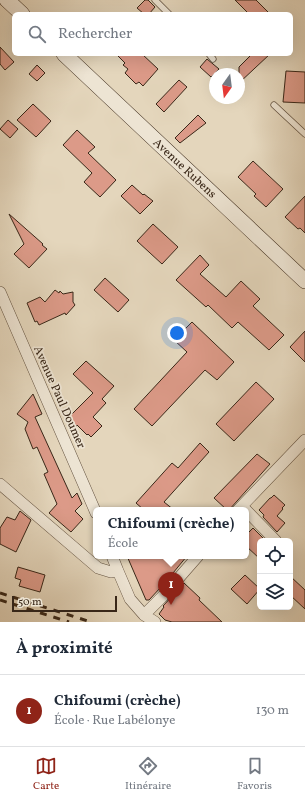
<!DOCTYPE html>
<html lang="fr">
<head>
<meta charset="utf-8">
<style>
  :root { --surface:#fff; --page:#f6f6f7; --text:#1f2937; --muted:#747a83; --line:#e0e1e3; --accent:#8f2418 }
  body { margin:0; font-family:Vollkorn,serif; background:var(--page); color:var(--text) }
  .controls { position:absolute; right:12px; bottom:12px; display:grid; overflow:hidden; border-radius:6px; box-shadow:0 4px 16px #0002 }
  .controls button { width:36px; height:36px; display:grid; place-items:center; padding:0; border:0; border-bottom:1px solid var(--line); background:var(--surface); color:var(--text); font:20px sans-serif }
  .compass { position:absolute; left:209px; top:68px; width:36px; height:36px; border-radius:50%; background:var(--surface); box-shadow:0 4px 16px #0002; rotate:194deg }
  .scale { position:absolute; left:12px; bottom:10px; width:105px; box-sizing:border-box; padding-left:4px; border:2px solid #392718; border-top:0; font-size:11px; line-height:14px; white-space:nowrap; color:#392718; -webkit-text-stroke:3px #ede4d3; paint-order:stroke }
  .you { position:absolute; left:177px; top:333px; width:14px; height:14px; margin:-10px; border:3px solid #fff; border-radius:50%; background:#1a73e8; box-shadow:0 0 0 6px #1a73e833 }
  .badge { display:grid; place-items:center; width:26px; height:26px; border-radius:50%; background:var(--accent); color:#fff; font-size:13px; font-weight:700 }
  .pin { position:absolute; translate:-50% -33px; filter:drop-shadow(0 1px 2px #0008) }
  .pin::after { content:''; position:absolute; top:21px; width:14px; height:12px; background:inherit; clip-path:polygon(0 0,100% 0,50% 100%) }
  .popup { position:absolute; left:93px; top:507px; width:156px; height:52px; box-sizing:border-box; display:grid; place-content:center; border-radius:6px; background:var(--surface); filter:drop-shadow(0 1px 3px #0005); font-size:13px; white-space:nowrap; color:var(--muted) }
  .popup b { font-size:15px; color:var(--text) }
  .popup::after { content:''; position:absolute; left:50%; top:100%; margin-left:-8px; border:8px solid transparent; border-top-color:var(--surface) }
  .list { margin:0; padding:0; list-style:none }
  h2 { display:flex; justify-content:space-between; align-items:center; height:52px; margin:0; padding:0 16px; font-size:17px }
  h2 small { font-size:13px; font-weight:400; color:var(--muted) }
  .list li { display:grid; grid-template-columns:26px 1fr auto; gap:12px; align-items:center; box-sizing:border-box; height:72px; padding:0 16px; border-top:1px solid var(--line) }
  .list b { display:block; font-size:15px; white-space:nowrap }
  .list p { margin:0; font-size:13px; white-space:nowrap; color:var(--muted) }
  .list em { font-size:13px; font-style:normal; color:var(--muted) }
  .icon { flex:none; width:22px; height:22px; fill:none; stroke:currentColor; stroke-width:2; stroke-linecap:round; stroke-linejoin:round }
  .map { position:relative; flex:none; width:305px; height:622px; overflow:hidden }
  .search { position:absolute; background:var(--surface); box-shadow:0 4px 16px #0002; left:12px; right:12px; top:12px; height:44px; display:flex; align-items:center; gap:10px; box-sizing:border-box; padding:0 14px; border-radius:6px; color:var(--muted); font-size:15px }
  .sheet { height:124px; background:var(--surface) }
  nav { display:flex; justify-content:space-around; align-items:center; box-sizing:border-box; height:56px; border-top:1px solid var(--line); background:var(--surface); font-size:11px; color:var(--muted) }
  nav a { display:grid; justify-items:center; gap:2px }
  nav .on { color:var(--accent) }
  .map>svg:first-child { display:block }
  .building { fill:#dc9a88; stroke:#392718 }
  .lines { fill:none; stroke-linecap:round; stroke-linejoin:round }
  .service-casing { stroke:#645341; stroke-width:7 }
  .minor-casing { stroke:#645341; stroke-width:12 }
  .secondary-casing { stroke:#392718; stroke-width:16 }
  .service { stroke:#ede4d3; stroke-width:5.5 }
  .minor { stroke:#ede4d3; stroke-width:11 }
  .secondary { stroke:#ede4d3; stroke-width:15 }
  .rail { stroke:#392718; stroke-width:3; stroke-dasharray:7 7; stroke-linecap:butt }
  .labels { text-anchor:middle; stroke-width:3.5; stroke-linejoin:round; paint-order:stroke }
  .street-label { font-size:12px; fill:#392718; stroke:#ede4d3 }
</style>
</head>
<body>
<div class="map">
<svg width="305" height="622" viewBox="0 0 305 622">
  <rect width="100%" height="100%" fill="#e4d6bc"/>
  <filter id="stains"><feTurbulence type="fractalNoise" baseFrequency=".005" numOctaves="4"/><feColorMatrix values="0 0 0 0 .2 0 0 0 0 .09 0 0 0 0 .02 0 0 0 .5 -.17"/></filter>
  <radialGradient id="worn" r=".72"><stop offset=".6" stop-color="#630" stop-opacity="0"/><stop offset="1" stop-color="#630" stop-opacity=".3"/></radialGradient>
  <path class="building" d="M145,0H148L155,7L149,14H144L137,8Z
    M235,0H256L270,14H249Z
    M0,47L14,62L5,70L0,64Z
    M116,54H142L158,69L143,86L139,82L136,84L125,73L128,69L123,65L125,63Z
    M252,54H270L239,83V67Z
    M207,59L219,69L211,77L200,67Z
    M37,65L45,73L37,81L29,74Z
    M286,71L305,72V103L283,102Z
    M179,80L187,87L164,112L156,104Z
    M33,104L51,121L39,134L36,137L17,120Z
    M198,115L206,123L180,143L175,138Z
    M8,120L18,129L10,138L0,129Z
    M77,130L95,147L88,153L116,180L100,197L84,182L92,173L63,145Z
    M253,161L283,189L266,207L254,196L256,194L238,177Z
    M132,185L143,195L144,194L153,201L140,214L121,196Z
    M305,196V233L300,228L298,229L285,217Z
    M9,214L43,244L42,245L47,249L29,268L14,254L24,244Z
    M153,224L178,247L162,264L137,241Z
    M200,255L209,265L200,274L226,297L241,281L260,299L253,306L284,335L269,350L238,322L232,328L208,305L206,307L176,280Z
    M105,278L129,300L118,312L94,290Z
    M55,290L59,293L60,291L63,294L73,292V302L75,305L66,315L65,313L39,325L37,321L35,322L27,303L40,297L45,302Z
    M192,322L234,362L217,380L205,370L152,426L134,409L187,352L174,340Z
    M305,331V362L290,347Z
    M86,361L114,386L102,399L106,403L93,417L102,426L91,437L88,434L87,435L77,425L72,431L67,419L93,393L73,374Z
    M256,382L274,399L234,441L216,424Z
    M33,394L42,414L35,417L72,498L77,493L82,504L75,511L83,519L71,532L49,513L57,504L44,474L48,472L37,447L33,449L25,429L28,422L17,414Z
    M200,443L209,452L164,502L174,510H144L136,503L172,463L178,468Z
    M257,454L270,464L229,510H227L214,498Z
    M274,495L285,505L282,508L283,509L277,516L285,523L277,532L263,517L264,515L259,510L270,498H271Z
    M20,511L31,520L16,552L0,544V528L7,517L15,520Z
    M246,528L249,532L253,528L266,541H259L260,542V559L246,546Z
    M127,556H187L173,573V574L149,600H146Z
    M18,567L45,575L40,592L19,586L21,580L15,578Z
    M245,575L260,589L247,604L231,589Z
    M290,576L305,590V609L290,595Z
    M184,583L200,598L199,600L222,622H172L165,620L159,614L164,607L163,606Z"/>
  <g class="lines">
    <g class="service-casing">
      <path id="service" d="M155,0L169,14
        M209,54L213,59
        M274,105L305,134"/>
    </g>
    <g class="minor-casing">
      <path id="minor" d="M0,292L96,513
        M0,484L98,568L111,572L118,571
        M242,506L276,541
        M238,510L305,440
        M112,556L118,571L130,599L144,615L155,622
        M144,615L163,596L198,556"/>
    </g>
    <g class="secondary-casing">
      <path id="secondary" d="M7,0L22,14
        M64,54L305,281"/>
    </g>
    <use href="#service" class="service"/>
    <use href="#minor" class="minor"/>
    <use href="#secondary" class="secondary"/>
    <path class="rail" d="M0,593L91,622
      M0,600L69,622"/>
  </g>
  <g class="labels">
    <g class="street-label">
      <text transform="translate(185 168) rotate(43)" y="4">Avenue Rubens</text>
      <text transform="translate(60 397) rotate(66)" y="4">Avenue Paul Doumer</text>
    </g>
  </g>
  <rect width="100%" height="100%" filter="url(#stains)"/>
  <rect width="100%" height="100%" fill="url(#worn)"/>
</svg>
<div class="controls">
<button><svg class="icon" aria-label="locate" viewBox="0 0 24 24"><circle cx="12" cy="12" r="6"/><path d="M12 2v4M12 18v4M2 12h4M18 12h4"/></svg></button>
<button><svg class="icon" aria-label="layers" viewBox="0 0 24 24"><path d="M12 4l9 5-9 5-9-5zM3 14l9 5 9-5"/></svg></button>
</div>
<svg class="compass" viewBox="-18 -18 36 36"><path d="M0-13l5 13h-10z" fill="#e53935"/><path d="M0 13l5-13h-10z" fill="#747a83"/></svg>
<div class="scale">50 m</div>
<div class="you"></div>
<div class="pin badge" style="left:171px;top:605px">1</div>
<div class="popup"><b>Chifoumi (crèche)</b>École</div>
<div class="search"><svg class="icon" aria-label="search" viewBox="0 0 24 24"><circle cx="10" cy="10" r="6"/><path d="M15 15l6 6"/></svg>Rechercher</div>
</div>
<section class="sheet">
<h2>À proximité<small></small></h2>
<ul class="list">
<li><span class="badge">1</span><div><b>Chifoumi (crèche)</b><p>École · Rue Labélonye</p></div><em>130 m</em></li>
</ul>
</section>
<nav>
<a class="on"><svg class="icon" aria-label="map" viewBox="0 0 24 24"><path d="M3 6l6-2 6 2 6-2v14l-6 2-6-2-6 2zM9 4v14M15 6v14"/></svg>Carte</a>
<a><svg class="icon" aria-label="directions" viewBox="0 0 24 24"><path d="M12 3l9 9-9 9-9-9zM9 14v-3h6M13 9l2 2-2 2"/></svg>Itinéraire</a>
<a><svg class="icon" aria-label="saved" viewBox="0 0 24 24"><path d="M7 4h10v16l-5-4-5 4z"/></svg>Favoris</a>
</nav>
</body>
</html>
